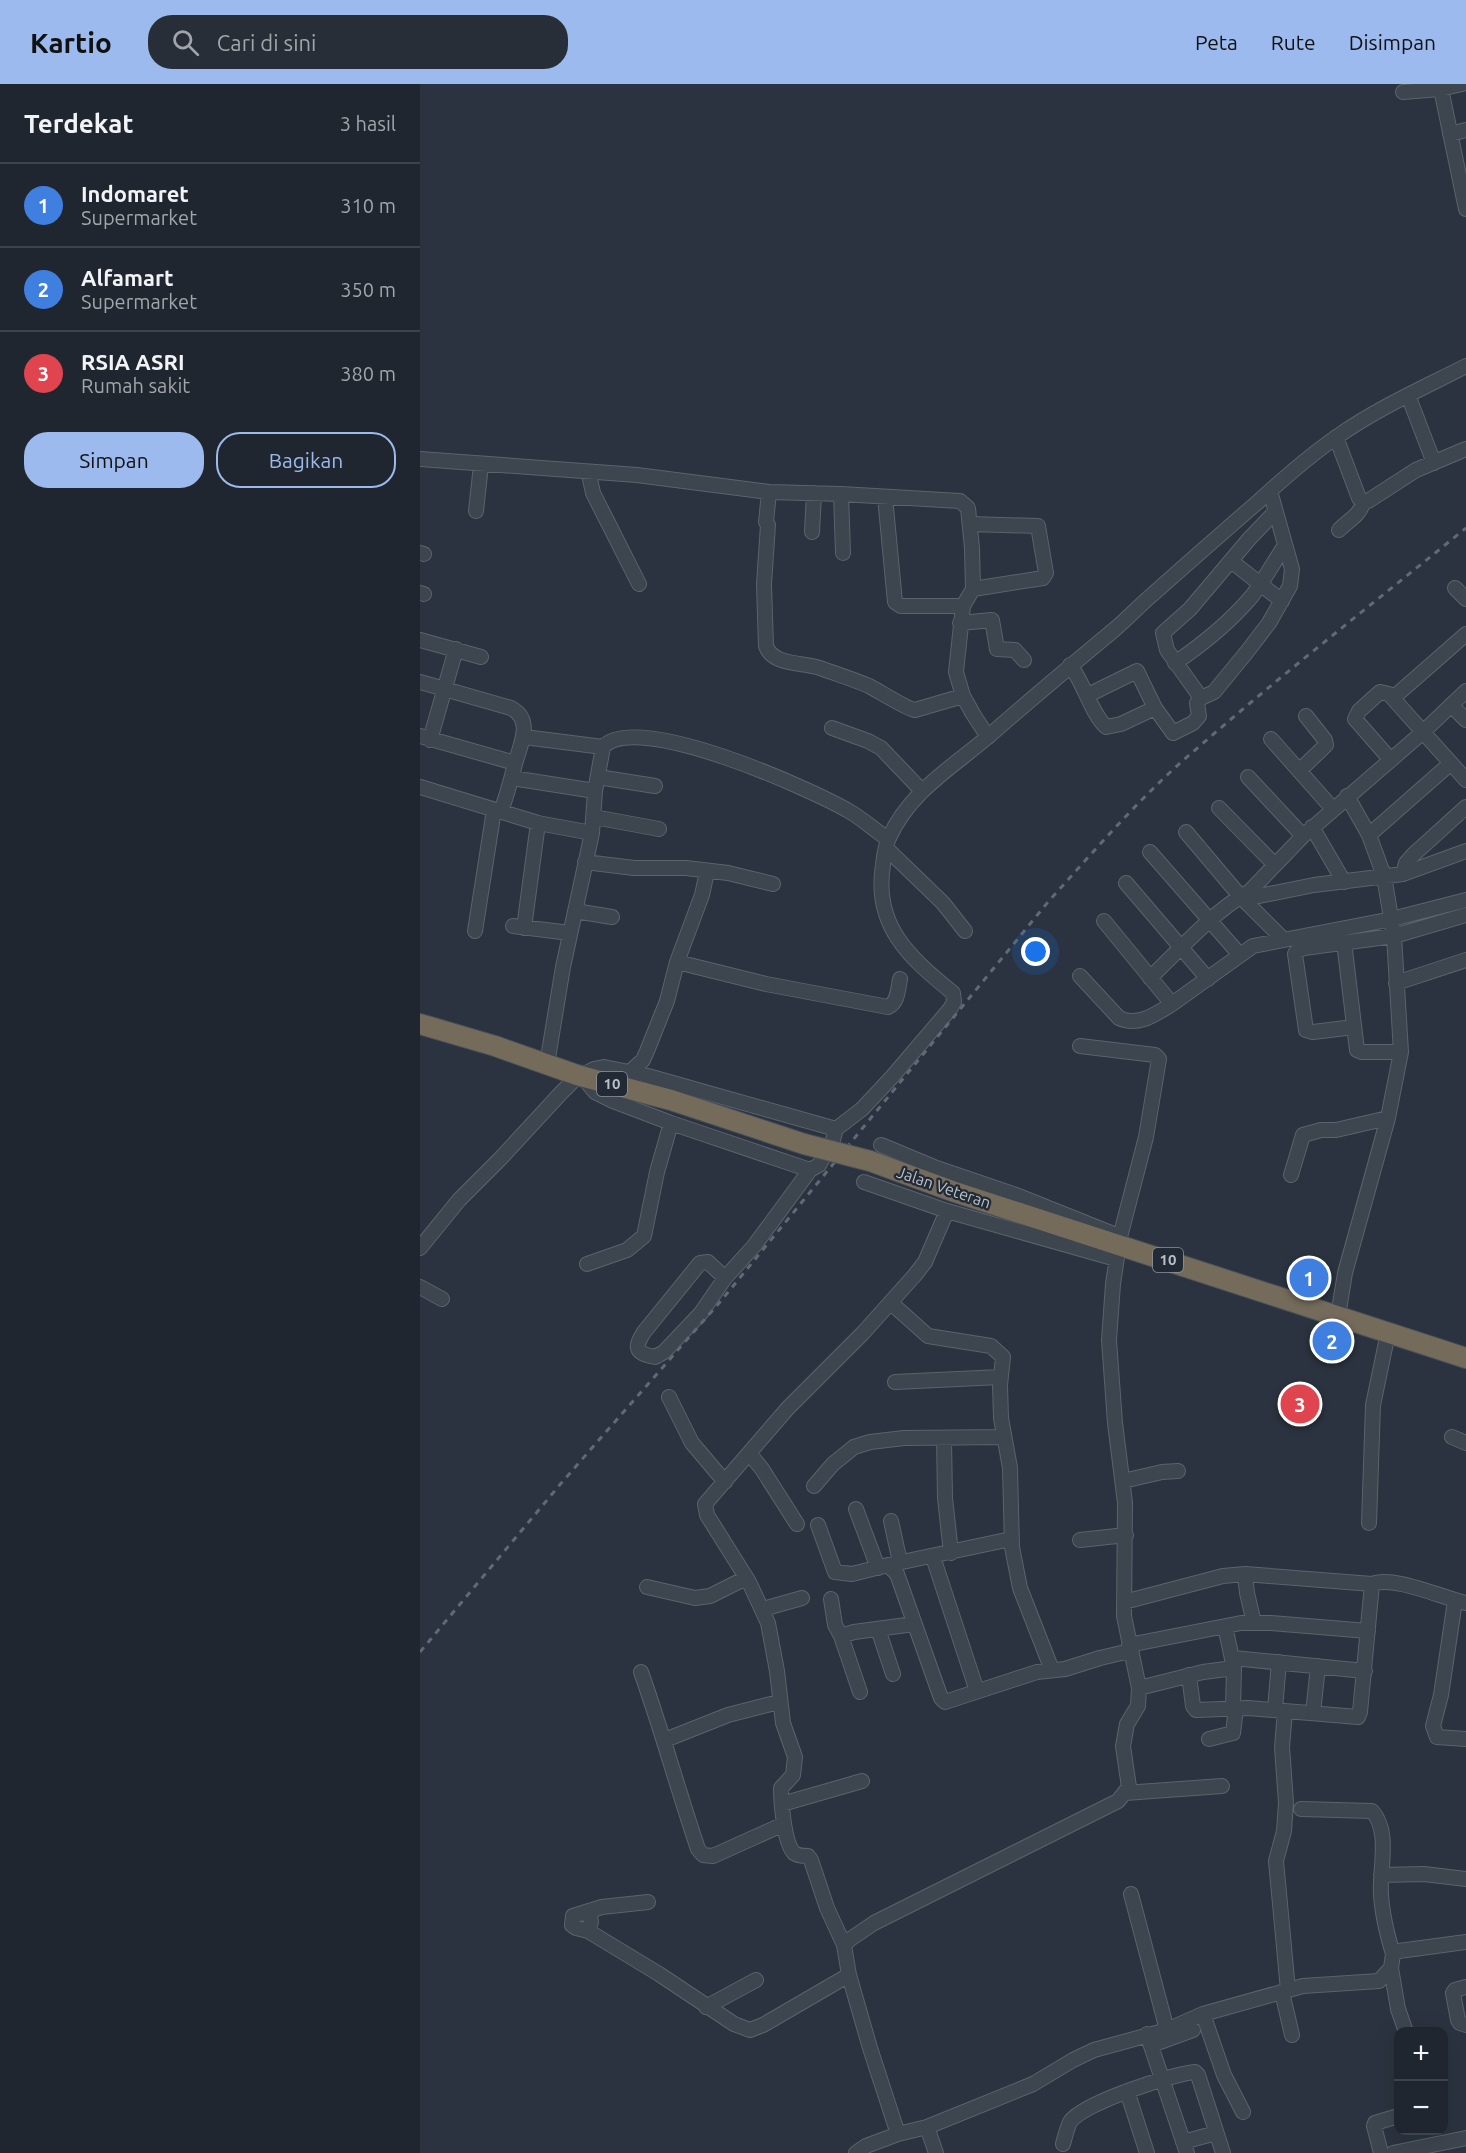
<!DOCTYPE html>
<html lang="id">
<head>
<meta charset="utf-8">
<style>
  :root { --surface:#20262f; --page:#282e37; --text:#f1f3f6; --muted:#a2a5aa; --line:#3d434b; --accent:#9cbaed }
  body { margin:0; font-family:Ubuntu,sans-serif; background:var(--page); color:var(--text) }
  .controls { position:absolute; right:18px; bottom:18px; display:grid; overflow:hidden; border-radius:12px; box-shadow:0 6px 24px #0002 }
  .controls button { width:54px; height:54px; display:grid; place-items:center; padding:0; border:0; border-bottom:2px solid var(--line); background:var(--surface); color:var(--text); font:30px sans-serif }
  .you { position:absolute; left:616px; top:868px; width:21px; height:21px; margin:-15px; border:4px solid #fff; border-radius:50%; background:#1a73e8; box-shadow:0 0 0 9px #1a73e833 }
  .badge { display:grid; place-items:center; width:39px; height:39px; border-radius:50%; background:var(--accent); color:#fff; font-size:20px; font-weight:700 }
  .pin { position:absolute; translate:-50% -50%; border:3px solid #fff; box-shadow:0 2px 6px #0006 }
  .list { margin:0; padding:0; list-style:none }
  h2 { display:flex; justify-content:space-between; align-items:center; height:78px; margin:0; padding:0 24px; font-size:26px }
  h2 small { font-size:20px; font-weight:400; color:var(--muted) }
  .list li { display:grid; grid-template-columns:39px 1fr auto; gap:18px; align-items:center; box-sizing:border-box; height:84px; padding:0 24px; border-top:2px solid var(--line) }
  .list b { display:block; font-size:22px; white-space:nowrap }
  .list p { margin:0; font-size:20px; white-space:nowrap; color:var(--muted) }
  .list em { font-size:20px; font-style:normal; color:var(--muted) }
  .actions { display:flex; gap:12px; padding:18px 24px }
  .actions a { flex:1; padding:14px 0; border:2px solid var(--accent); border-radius:24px; text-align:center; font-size:21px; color:var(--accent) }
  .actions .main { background:var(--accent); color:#111 }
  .icon { flex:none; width:33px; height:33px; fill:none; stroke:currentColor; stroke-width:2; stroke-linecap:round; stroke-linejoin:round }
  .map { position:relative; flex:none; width:1046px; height:2069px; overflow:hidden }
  header { display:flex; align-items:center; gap:36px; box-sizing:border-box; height:84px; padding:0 30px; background:var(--accent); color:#111 }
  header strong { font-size:28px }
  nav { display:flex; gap:33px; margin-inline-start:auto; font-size:21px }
  .search { width:420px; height:54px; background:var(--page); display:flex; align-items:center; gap:15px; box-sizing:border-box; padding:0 21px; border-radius:24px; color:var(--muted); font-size:22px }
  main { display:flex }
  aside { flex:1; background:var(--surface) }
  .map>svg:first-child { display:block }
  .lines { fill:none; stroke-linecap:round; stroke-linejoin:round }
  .minor-casing { stroke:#5b636d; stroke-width:16 }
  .highway-casing { stroke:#48505a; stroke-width:22 }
  .minor { stroke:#3d454f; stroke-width:14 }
  .highway { stroke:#746b5b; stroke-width:20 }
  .rail { stroke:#606976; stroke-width:3; stroke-dasharray:6 6; stroke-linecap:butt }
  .highway-bridge-casing { stroke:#48505a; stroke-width:22; stroke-linecap:butt }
  .highway-bridge { stroke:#746b5b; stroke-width:20 }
  .labels { text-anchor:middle; stroke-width:4.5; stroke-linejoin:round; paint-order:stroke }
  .shield { fill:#222a35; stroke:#8c939d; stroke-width:1.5 }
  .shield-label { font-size:15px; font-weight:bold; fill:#bac0ca }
  .street-label { font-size:16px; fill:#bac0ca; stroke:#222a35 }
</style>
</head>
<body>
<header>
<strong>Kartio</strong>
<div class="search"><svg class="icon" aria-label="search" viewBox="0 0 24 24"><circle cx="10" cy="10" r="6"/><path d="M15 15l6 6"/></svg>Cari di sini</div>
<nav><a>Peta</a><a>Rute</a><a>Disimpan</a></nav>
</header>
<main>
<aside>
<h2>Terdekat<small>3 hasil</small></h2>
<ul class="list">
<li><span class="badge" style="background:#3f7fe0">1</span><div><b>Indomaret</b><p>Supermarket</p></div><em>310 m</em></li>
<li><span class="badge" style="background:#3f7fe0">2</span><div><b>Alfamart</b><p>Supermarket</p></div><em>350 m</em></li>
<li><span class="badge" style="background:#e0444e">3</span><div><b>RSIA ASRI</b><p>Rumah sakit</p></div><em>380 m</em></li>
</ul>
<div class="actions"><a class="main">Simpan</a><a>Bagikan</a></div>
</aside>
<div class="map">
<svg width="1046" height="2069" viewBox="0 0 1046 2069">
  <rect width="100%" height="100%" fill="#2a333f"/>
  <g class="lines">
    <g class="minor-casing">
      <path id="minor" d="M1020,0L1046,125
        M983,8L1020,5L1042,0
        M1030,50L1046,46
        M988,311L1014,379
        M916,353L939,414L943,418L948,417L996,386L1046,365
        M0,375L217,391L349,408L421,410L540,417L548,424L552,464L553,505
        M172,388L170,395L173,409L219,500
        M349,408L346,438L348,441L344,500L346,562C353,582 383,578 400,584C416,590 433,595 449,602C459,607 487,625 495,626L543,612
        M421,410L423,469
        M465,413L475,518L481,522H543
        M56,427L61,381
        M550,440L618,442L626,489L623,494L553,505L543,522L536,588L543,612L553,630L568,653
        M919,446C927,437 941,431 943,418
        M392,448L394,409
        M0,469L4,470
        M811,477L862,517
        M1035,504L1046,515
        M0,509L4,510
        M540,539L572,536L577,565L595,566L604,576
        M0,556L61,573
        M755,579C783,560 810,538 832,512C844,496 854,478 865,461
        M650,581C664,599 671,629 686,643L701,640L735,624
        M0,598L91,624C114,636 100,661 95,680C91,696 87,711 81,727
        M668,611L717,587L735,624L753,649L773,639L779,632L777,619L781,614L794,608L826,569L849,539L870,502L872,485L850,407
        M781,614L747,566L743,549L770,525L830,454L855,428
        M973,614L1046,550
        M1031,621L1046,636
        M412,644L448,657L461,664L502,707
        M0,652L95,679
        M104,653L183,663
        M851,655L913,725
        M10,656L36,565
        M970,675L935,635L939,627L960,608L969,610L1046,696
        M879,687L906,661L905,656L886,632
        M178,693L235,702
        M828,693L883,752
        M92,694L175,707
        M0,703L118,739L172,749
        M799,724L855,781
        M174,733L239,745
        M892,743L924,798
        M766,748L820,812L863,855
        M949,751L1031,679
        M466,764L523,819L545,847
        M730,768L820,871
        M165,778L214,784H266L308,789L353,800
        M983,790L986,779L993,771L1046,723
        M706,799L788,895
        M829,808L833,812H839L894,801L983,790L1046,767
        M155,827L192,833
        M93,842L150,849
        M104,844L118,739
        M55,847L74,726
        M924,858L937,966L942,968H981
        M257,878L346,900L468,923C478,919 478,905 480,895
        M660,892L699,934C718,943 736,930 752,920L684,837
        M730,894C757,868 797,824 829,808L883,752L1003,648L1046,607
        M976,899L1046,876
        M752,920L833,862L972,835L1046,816
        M934,943L893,948L886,946L875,870L877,867L884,864L974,852L1046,831
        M127,980L143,883L172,749L175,707L183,663C216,626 390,705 427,726C442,734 454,746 468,755
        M210,988L223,976L227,967L247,917L257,878L282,811L287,788
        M161,991L175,1008L193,1017L251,1039L390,1086L399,1081L413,1056L416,1045L442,1025L472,993L530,925L534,918L533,909C490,874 453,842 463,781C464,772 465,762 469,754C490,707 533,683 570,651C611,615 653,580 695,545C708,534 720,521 733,510C768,479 803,448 839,417C864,394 890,371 918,352C958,324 1003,304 1046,282
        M461,1061L514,1083L596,1111L691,1149
        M871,1091L883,1051L901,1046H916L968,1034
        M444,1098L527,1127L696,1175
        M0,1164L39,1116L80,1075L141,1009L155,995L174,985L184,983L228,992L416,1045
        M167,1180L207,1166L224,1152L237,1088L251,1039
        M305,1194L288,1178L280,1179L224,1248C214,1264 215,1269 235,1273L244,1268L281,1229L305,1194L334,1162L390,1086
        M0,1203L22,1215
        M471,1219L508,1252L571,1262L583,1273L580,1301L581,1334L590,1384L592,1463L600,1504L632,1586
        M918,1232L925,1189L968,1034L981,968L974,852L964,792L949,751L927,712
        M475,1298L580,1293
        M249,1313L272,1359L305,1398
        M1032,1353L1046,1359
        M524,1355L525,1414L531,1469
        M329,1369L342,1385L377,1440
        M703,1397L742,1388L758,1387
        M394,1402L413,1380L434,1363L450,1358L484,1354L584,1353
        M436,1425L458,1484
        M471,1437L480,1478
        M949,1439L953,1321L968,1249
        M398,1441L415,1488L432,1490L468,1481L477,1490L521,1614L525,1618L617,1588L645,1585L680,1574L710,1567
        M660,1456L706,1451
        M513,1473L557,1607
        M468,1481L591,1455
        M825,1490L827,1509L834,1539
        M952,1500C973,1491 1023,1514 1046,1519
        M227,1503L275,1514L290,1512L326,1494
        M411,1515L415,1541L421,1552
        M1035,1517L1021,1611L1013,1642L1017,1653L1046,1655
        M704,1518L803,1492L825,1490L952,1500L940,1628L938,1633L828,1624L776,1626L773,1622L769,1591
        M343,1525L382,1514
        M805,1542L814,1584L813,1624
        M458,1545L473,1590
        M709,1561L821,1539H851L948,1547
        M813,1574L945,1587
        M221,1588C242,1647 258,1706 278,1765L283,1771L293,1772L364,1740
        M719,1604L783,1588L814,1584
        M440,1608L421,1552L434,1548L494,1540
        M855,1625L859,1578
        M865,1627L862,1663L866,1719L864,1747L856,1777L868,1906
        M893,1629L898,1582
        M789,1655L813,1649L816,1624
        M245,1656L308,1631L359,1618
        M705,1709L802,1702
        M362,1720L442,1697
        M881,1725L952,1727C971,1748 959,1785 961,1810C962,1831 967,1850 973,1870
        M961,1791L1004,1790L1046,1795
        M711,1810L747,1946
        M169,1827L182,1823L228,1818
        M168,1847L171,1838L169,1827L153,1832L152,1841L156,1844L168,1847L239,1890L314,1940L330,1946L343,1941L429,1891
        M424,1861L407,1824L391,1776L388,1772C383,1772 378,1772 374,1769C364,1759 361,1717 361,1704L373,1691L375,1673L363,1639L357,1587L348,1539L329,1498L287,1431L285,1420L368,1324L443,1249L495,1191L505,1178L527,1127
        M971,1884L978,1925L986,1948
        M1046,1903L1035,1906L1033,1909L1038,1936L1040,1939L1046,1941
        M862,1908L872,1951
        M286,1923L336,1896
        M783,1930L804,1991L823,2028
        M727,1950L767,2069
        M732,1961L773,1946
        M707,2007L727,2069
        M507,2043L516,2069
        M478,2050L507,2043L613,2000L653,1976L674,1966L747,1946L783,1930L883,1902L959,1897L971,1884L973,1870L979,1867L1046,1858
        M763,2058L796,2049
        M643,2060C645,2053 647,2044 650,2038C663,2019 752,1990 775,1988L778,1991L803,2069
        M436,2069L446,2062L478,2050L450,1964L429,1891L424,1861L429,1856L454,1839L698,1717L709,1703L703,1662L707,1640L718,1622L719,1604L704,1532L705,1419L695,1339L689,1256L693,1200L700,1153L726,1053L739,975L735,971L660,962
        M961,2069L954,2042L955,2039L978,2032
        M973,2069L1046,2054"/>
    </g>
    <g class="highway-casing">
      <path id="highway" d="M0,940L75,962L157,991L251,1016L384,1060
        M450,1077L532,1107L1046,1274"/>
    </g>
    <use href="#minor" class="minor"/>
    <use href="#highway" class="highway"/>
    <path class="rail" d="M0,1568L143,1397L300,1218L628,818C675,766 721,712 774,667C862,590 955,518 1046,444"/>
    <g class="highway-bridge-casing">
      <path id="highway-bridge" d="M384,1060L450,1077"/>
    </g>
    <use href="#highway-bridge" class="highway-bridge"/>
  </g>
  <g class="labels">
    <g class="shield">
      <rect x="177" y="988" width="30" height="24" rx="4.5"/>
      <rect x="733" y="1164" width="30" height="24" rx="4.5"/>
    </g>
    <g class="shield-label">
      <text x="192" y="1005">10</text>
      <text x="748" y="1181">10</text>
    </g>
    <g class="street-label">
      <text transform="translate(524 1103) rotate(19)" y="6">Jalan Veteran</text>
    </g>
  </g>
</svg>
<div class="controls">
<button>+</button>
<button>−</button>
</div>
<div class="you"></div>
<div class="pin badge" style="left:889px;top:1194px;background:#3f7fe0">1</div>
<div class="pin badge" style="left:912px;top:1257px;background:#3f7fe0">2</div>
<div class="pin badge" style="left:880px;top:1320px;background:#e0444e">3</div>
</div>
</main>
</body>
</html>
